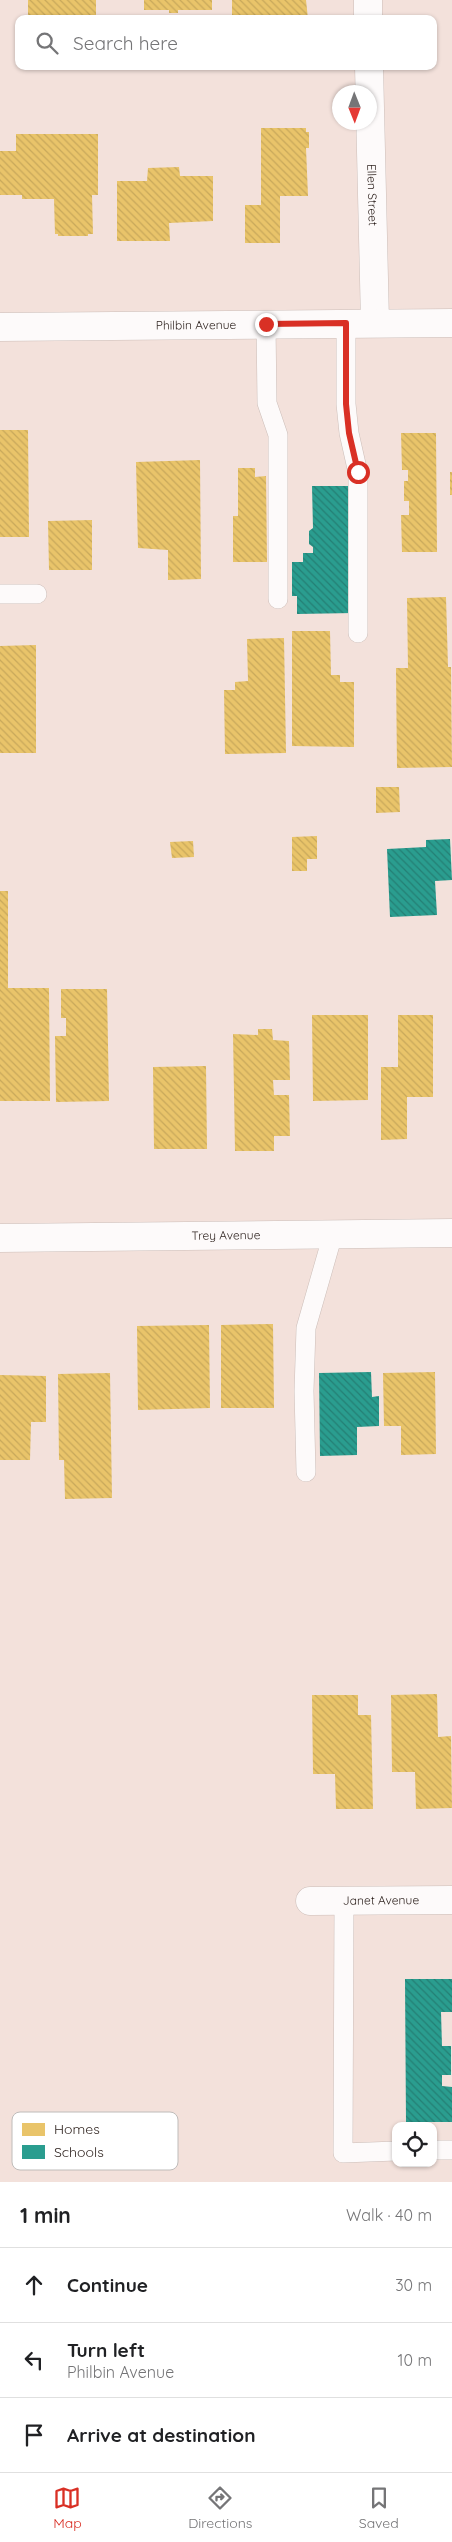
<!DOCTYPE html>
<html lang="en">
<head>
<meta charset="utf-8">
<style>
  :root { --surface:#fff; --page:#f6f6f6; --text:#202124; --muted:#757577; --line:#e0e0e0; --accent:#d93025 }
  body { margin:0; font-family:Quicksand,sans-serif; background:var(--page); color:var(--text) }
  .controls { position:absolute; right:15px; bottom:15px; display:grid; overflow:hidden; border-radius:10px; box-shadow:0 1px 4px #0004 }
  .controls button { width:45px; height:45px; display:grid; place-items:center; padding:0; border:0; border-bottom:1px solid var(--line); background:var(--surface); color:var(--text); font:25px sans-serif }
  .compass { position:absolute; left:332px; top:85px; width:45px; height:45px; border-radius:50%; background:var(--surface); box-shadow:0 1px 4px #0004; rotate:179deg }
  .stop { position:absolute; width:15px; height:15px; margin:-11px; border:4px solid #d93025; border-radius:50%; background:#fff }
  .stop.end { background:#d93025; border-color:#fff; box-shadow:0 1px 5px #0008 }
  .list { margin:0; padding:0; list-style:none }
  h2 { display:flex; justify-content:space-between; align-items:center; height:65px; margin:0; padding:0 20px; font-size:21px }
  h2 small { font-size:16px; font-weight:400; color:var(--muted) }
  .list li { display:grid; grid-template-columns:32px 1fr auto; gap:15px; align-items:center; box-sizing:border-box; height:75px; padding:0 20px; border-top:1px solid var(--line) }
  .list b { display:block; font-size:19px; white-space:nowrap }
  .list p { margin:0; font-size:16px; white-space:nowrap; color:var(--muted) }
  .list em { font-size:16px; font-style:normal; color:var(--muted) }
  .icon { flex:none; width:28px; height:28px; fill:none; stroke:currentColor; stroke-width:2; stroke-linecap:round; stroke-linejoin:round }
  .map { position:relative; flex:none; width:452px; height:2182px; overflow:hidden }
  .search { position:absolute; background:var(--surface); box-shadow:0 1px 4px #0004; left:15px; right:15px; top:15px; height:55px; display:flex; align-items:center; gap:12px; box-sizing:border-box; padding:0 18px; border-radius:10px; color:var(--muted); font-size:19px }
  .sheet { height:290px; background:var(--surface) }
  nav { display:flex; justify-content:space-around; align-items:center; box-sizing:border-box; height:70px; border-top:1px solid var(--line); background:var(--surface); font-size:14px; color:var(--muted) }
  nav a { display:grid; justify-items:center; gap:2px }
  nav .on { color:var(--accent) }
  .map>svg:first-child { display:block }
  .homes { fill:url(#homes-back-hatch) }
  .schools { fill:url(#schools-back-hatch) }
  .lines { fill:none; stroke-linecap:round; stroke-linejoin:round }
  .service-casing { stroke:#ccbeb9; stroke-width:20 }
  .minor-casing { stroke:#ccbeb9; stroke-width:29 }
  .tertiary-casing { stroke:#ccbeb9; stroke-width:29 }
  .service { stroke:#fdfafa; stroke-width:19 }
  .minor { stroke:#fdfafa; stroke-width:28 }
  .tertiary { stroke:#fdfafa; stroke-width:28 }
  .route { stroke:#d93025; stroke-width:6 }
  .labels { text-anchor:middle; stroke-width:5; stroke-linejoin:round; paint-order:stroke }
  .street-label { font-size:12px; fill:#2a1e1a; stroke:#fff }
  .key { fill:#fff; stroke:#bfbcba; stroke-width:1 }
  .key-label { font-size:14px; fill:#2a1e1a }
</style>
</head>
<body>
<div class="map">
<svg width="452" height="2182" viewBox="0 0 452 2182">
  <defs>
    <pattern id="homes-back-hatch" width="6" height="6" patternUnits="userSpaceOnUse" patternTransform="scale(1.25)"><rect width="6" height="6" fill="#e9c46a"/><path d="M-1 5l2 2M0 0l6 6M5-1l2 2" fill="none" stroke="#c8a85b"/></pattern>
    <pattern id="schools-back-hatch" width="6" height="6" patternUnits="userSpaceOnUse" patternTransform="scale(1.25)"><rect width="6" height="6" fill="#2a9d8f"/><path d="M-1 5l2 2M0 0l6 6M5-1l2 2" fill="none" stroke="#247f74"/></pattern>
  </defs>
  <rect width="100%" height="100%" fill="#f3e1db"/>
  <path class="homes" d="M28,0H96V19H28Z
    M144,0H212V10H178V13H169V10H144Z
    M232,0H306L308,19L232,17Z
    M261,128H306V132H309V148H306L308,196H280V243H245V205H261Z
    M16,134H98V195H92L93,234H88V236H58V234H55L54,199H22V195H0V151H16Z
    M179,167L180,176H213V221L169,223L170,241H117V181H147L148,168Z
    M0,430H28L29,537H0Z
    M401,433H436L437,552H402L401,515H409V501H404V481H408V470H402Z
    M200,460L201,579L168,580V550L138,548L136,462Z
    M238,468H255V477L266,476L267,562H233V516H238Z
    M450,472H452V495H450Z
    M92,520V570H49L48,521Z
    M446,597L448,667H451L452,767L397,768L396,668H408L407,598Z
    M292,631H330L331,675H340V682H354V747L292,746Z
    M284,638L286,753L225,754L224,690H235V682L248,681L247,639Z
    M36,645V753H0V646Z
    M376,787H399L400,812L376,813Z
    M317,836V859H307V871H292V837Z
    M193,841L194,857L172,858L170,842Z
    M0,891H8V988H49L50,1101H0Z
    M61,989H107L109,1101L56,1102L55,1036H66V1018H61Z
    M312,1015H368V1100L313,1101Z
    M398,1015H433V1097H407V1139L381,1140V1067H398Z
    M258,1029H272L273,1040L289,1041L290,1080H273L274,1095H289L290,1136H274V1151H235L233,1034L258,1035Z
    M206,1066L207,1149H154L153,1067Z
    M273,1324L274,1408H221V1325Z
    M209,1325L210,1408L138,1410L137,1326Z
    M435,1372L436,1454L401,1455V1426H384L383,1373Z
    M110,1373L112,1498L65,1499L64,1460H59L58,1374Z
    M0,1375L46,1376V1422H31L30,1460H0Z
    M437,1694L438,1737L451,1736L452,1808L416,1809L415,1772H392L391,1695Z
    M312,1695H358V1715H371L373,1809H336L335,1774H313Z"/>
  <path class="schools" d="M312,486H352L354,613L297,614V596H292V562H303V553H313V547L309,544V531L313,528Z
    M450,839L452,880L435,881L437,915L390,917L387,849L426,847V840Z
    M371,1372L372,1397L379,1396V1426L357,1427V1455L320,1456L319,1373Z
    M405,1979H452V2012H441L442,2046H451V2075H442V2086L452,2087V2122H406Z"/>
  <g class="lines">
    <g class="service-casing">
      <path id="service" d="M346,323V404L349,433L358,473V633
        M266,324L267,403L278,435V599
        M0,594H37
        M306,1472L304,1391L306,1328L333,1234
        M344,1901L343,2153L396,2151
        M433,2150H452"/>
    </g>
    <g class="minor-casing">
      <g id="minor">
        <path d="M368,0V19"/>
        <path id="s1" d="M369,66L375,322"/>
        <path id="s2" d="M0,1238L452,1233"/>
        <path id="s3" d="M310,1901L452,1900"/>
      </g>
    </g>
    <g class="tertiary-casing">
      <g id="tertiary">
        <path id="s4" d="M0,327L452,323"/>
      </g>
    </g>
    <use href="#service" class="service"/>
    <use href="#minor" class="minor"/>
    <use href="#tertiary" class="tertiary"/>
  </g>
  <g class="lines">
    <path class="route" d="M266,324L346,323V404L349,433L358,472"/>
  </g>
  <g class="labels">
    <g class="street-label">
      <text dy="4" stroke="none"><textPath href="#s1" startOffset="129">Ellen Street</textPath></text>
      <text dy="4" stroke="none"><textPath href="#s4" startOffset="196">Philbin Avenue</textPath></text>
      <text dy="4" stroke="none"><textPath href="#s2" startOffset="226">Trey Avenue</textPath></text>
      <text dy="4" stroke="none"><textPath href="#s3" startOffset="71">Janet Avenue</textPath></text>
    </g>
  </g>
  <rect x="12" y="2112" width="166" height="58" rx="8" class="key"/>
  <rect x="22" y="2123" width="23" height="13" fill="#e9c46a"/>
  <rect x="22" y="2145" width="23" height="14" fill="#2a9d8f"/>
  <g class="key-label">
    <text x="54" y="2134">Homes</text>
    <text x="54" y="2157">Schools</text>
  </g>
</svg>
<div class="controls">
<button><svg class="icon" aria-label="locate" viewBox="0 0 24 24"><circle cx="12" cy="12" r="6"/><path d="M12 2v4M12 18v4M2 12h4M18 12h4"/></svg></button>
</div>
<svg class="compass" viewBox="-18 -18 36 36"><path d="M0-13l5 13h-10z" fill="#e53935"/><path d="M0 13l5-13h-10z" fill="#757577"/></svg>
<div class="stop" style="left:358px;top:472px"></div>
<div class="stop end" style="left:266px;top:324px"></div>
<div class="search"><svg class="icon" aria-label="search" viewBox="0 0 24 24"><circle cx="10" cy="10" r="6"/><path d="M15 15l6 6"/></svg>Search here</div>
</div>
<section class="sheet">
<h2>1 min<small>Walk · 40 m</small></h2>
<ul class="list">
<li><svg class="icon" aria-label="ahead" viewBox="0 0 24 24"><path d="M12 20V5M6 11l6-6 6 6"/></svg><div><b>Continue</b></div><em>30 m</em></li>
<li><svg class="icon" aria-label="left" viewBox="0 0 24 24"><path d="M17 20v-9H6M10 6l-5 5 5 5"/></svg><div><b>Turn left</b><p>Philbin Avenue</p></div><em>10 m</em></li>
<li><svg class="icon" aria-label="arrive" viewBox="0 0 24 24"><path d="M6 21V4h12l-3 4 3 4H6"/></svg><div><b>Arrive at destination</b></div></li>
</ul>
</section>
<nav>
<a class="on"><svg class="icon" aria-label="map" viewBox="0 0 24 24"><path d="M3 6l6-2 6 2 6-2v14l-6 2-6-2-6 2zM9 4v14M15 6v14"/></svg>Map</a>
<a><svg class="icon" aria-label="directions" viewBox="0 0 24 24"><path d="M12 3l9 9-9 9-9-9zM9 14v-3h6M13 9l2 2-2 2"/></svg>Directions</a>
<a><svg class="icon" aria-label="saved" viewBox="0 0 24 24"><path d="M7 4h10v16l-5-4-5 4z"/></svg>Saved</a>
</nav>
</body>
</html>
